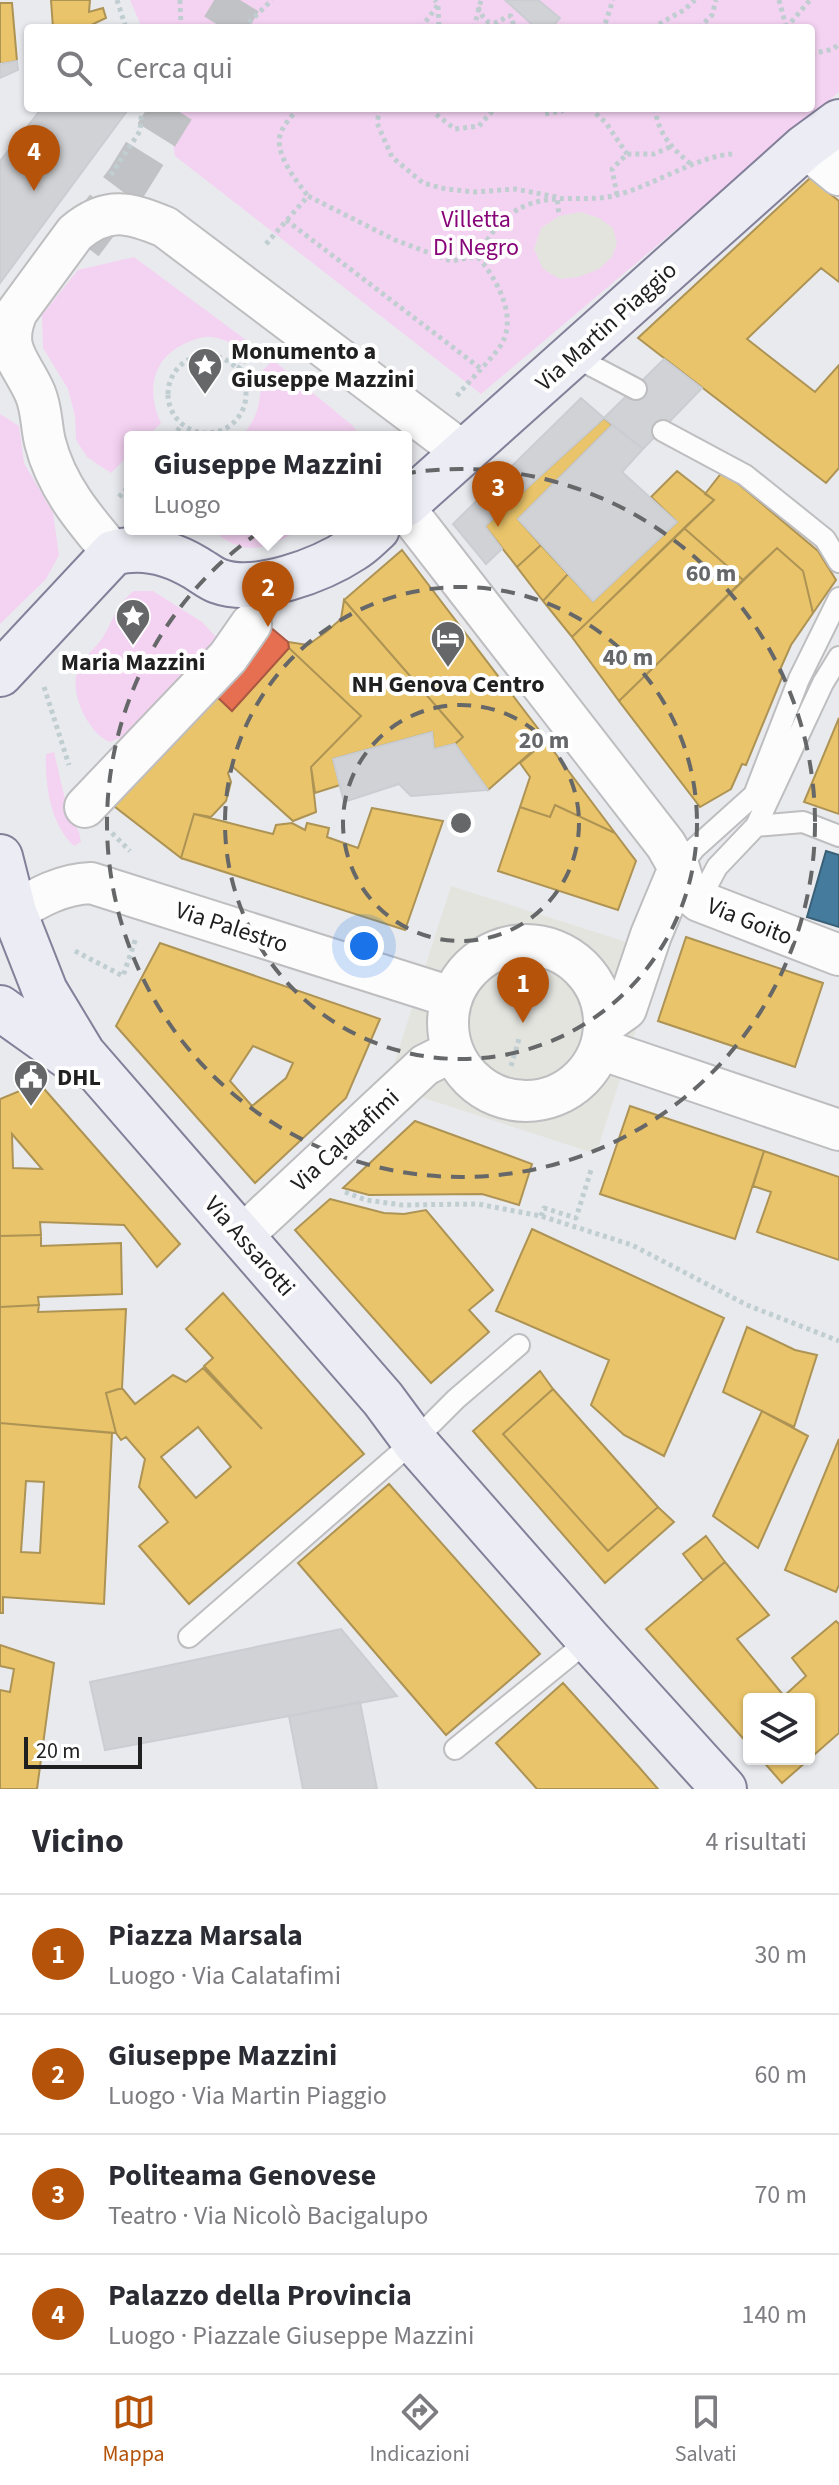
<!DOCTYPE html>
<html lang="it">
<head>
<meta charset="utf-8">
<style>
  :root { --surface:#fff; --page:#f2f2f3; --text:#2b2b33; --muted:#7c7c81; --line:#e1e1e2; --accent:#b45309 }
  body { margin:0; font-family:"Source Sans 3",sans-serif; background:var(--page); color:var(--text) }
  .controls { position:absolute; right:24px; bottom:24px; display:grid; overflow:hidden; border-radius:8px; box-shadow:0 2px 6px #0004 }
  .controls button { width:72px; height:72px; display:grid; place-items:center; padding:0; border:0; border-bottom:2px solid var(--line); background:var(--surface); color:var(--text); font:40px sans-serif }
  .scale { position:absolute; left:24px; bottom:20px; width:118px; box-sizing:border-box; padding-left:8px; border:4px solid #202020; border-top:0; font-size:22px; line-height:28px; white-space:nowrap; color:#202020; -webkit-text-stroke:6px #fff; paint-order:stroke }
  .you { position:absolute; left:364px; top:946px; width:28px; height:28px; margin:-20px; border:6px solid #fff; border-radius:50%; background:#1a73e8; box-shadow:0 0 0 12px #1a73e833 }
  .badge { display:grid; place-items:center; width:52px; height:52px; border-radius:50%; background:var(--accent); color:#fff; font-size:26px; font-weight:700 }
  .pin { position:absolute; translate:-50% -66px; filter:drop-shadow(0 2px 4px #0008) }
  .pin::after { content:''; position:absolute; top:42px; width:28px; height:24px; background:inherit; clip-path:polygon(0 0,100% 0,50% 100%) }
  .popup { position:absolute; left:124px; top:431px; width:288px; height:104px; box-sizing:border-box; display:grid; place-content:center; border-radius:8px; background:var(--surface); filter:drop-shadow(0 2px 6px #0005); font-size:26px; white-space:nowrap; color:var(--muted) }
  .popup b { font-size:30px; color:var(--text) }
  .popup::after { content:''; position:absolute; left:50%; top:100%; margin-left:-16px; border:16px solid transparent; border-top-color:var(--surface) }
  .list { margin:0; padding:0; list-style:none }
  h2 { display:flex; justify-content:space-between; align-items:center; height:104px; margin:0; padding:0 32px; font-size:34px }
  h2 small { font-size:26px; font-weight:400; color:var(--muted) }
  .list li { display:grid; grid-template-columns:52px 1fr auto; gap:24px; align-items:center; box-sizing:border-box; height:120px; padding:0 32px; border-top:2px solid var(--line) }
  .list b { display:block; font-size:30px; white-space:nowrap }
  .list p { margin:0; font-size:26px; white-space:nowrap; color:var(--muted) }
  .list em { font-size:26px; font-style:normal; color:var(--muted) }
  .icon { flex:none; width:44px; height:44px; fill:none; stroke:currentColor; stroke-width:2; stroke-linecap:round; stroke-linejoin:round }
  .map { position:relative; flex:none; width:839px; height:1789px; overflow:hidden }
  .search { position:absolute; background:var(--surface); box-shadow:0 2px 6px #0004; left:24px; right:24px; top:24px; height:88px; display:flex; align-items:center; gap:20px; box-sizing:border-box; padding:0 28px; border-radius:8px; color:var(--muted); font-size:30px }
  .sheet { height:584px; background:var(--surface) }
  nav { display:flex; justify-content:space-around; align-items:center; box-sizing:border-box; height:112px; border-top:2px solid var(--line); background:var(--surface); font-size:22px; color:var(--muted) }
  nav a { display:grid; justify-items:center; gap:4px }
  nav .on { color:var(--accent) }
  .map>svg:first-child { display:block }
  .park { fill:#f4d3f2 }
  .plaza { fill:#e4e4df }
  .homes { fill:#e9c46a; stroke:#ad9354; stroke-width:2; fill-rule:evenodd }
  .shops { fill:#e76f51; stroke:#ab5742; stroke-width:2 }
  .public { fill:#457b9d; stroke:#3a6078; stroke-width:2 }
  .building { fill:#d0d2d5; stroke:#cacdd2; stroke-width:2 }
  .lines { fill:none; stroke-linecap:round; stroke-linejoin:round }
  .secondary-tunnel { stroke:#c1c2c5; stroke-width:44; stroke-dasharray:44 22; stroke-linecap:butt }
  .lane-casing { stroke:#bebec0; stroke-width:24 }
  .street-casing { stroke:#bebec0; stroke-width:44 }
  .secondary-casing { stroke:#83809a; stroke-width:48 }
  .path { stroke:#c0ced1; stroke-width:5; stroke-dasharray:4 4; stroke-linecap:butt }
  .lane { stroke:#fcfcfc; stroke-width:20 }
  .street { stroke:#fcfcfc; stroke-width:40 }
  .secondary { stroke:#ececf4; stroke-width:44 }
  .ring { fill:none; stroke:#666768; stroke-width:4; stroke-dasharray:14 10 }
  .labels { text-anchor:middle; stroke-width:8; stroke-linejoin:round; paint-order:stroke }
  .park-label { font-size:24px; fill:#870578; stroke:#fff }
  .street-label { font-size:24px; fill:#202020; stroke:#fff }
  .poi-label { font-size:24px; font-weight:bold; fill:#202020; stroke:#fff; text-anchor:start }
  .centre { fill:#666768; stroke:#fff; stroke-width:4 }
  .ring-label { font-size:24px; text-anchor:middle; font-weight:bold; fill:#666768; stroke:#fff; stroke-width:8; stroke-linejoin:round; paint-order:stroke }
</style>
</head>
<body>
<div class="map">
<svg width="839" height="1789" viewBox="0 0 839 1789">
  <rect width="100%" height="100%" fill="#e9eaee"/>
  <path class="park" d="M130,0H839V92L481,394L175,156L167,108H811V28H142Z
    M134,257L246,340L241,348C232,344 221,337 211,337C204,336 193,340 186,343C152,358 146,391 161,423L147,437H130V454L111,473L87,457L76,440L75,416L68,389L43,348L42,315L78,270Z
    M273,360L353,426L361,437H240C260,418 261,398 261,372Z
    M0,414L19,426L24,463L53,513L59,555L46,579L0,624Z
    M211,529H299C266,552 242,556 211,529Z
    M134,591H153L202,622L216,637L214,656L121,737L110,742C89,734 70,695 77,673C80,660 96,648 103,637C115,618 115,605 134,591Z
    M54,752L68,812L79,832L81,842L74,846C50,824 45,785 46,754Z"/>
  <path class="plaza" d="M581,212L599,218L613,228L617,243L612,257L599,269L579,277L560,279L543,269L534,249L541,228L559,216Z
    M451,886L661,953L596,1154L387,1086Z"/>
  <path class="homes" d="M51,0H90L89,12L103,8L106,18L85,28H53Z
    M0,3H12L17,61L0,64Z
    M810,178L839,201V282L821,268L747,339L815,392L839,365V468L826,483L638,338Z
    M604,418L612,425L518,519L541,545L517,567L485,526Z
    M677,471L714,500L572,637L543,601L568,574L593,601L677,522L651,497Z
    M723,471L818,551L836,580L813,613L803,571L777,548L743,580L684,528L714,500L705,494Z
    M684,528L743,580L619,701L572,637Z
    M541,545L568,574L543,601L517,567Z
    M777,548L803,571L813,613L791,645L779,672L783,675L746,765L742,764L731,789L700,807L619,701Z
    M402,550L546,739L488,790L455,744L463,737L344,600Z
    M344,600L463,737L455,744L434,749L432,732L333,759L340,785L315,793L311,767L361,716L289,648L288,642L308,645L326,632L341,619Z
    M289,648L361,716L311,767L316,812L293,821L232,766L228,773L231,782L226,801L211,817L194,814L181,858L110,803L211,691L232,711Z
    M839,718V814L804,802Z
    M546,741L615,833L555,805L550,817L520,807L530,777L520,763Z
    M555,805L615,833L636,861L618,910L498,871L520,807L550,817Z
    M372,808L443,821L405,930L181,858L194,814L273,834L276,825L292,823L305,830L307,823L329,828L327,837L358,848Z
    M686,937L823,983L795,1067L658,1021Z
    M160,943L380,1019L346,1098L255,1183L116,1026ZM253,1046L293,1063L286,1078L252,1106L230,1081Z
    M39,1083L180,1244L157,1267L124,1225L40,1222L41,1235L0,1236V1099ZM12,1134L42,1169L13,1168Z
    M630,1106L764,1151L735,1239L600,1194Z
    M415,1121L532,1164L519,1205L482,1194L369,1195L343,1188Z
    M764,1151L839,1177V1260L757,1232L771,1192L753,1186Z
    M330,1199L384,1213L404,1214L426,1210L493,1290L469,1310L489,1332L431,1383L295,1230Z
    M532,1229L724,1318L664,1456L624,1435L591,1405L609,1360L496,1311Z
    M41,1235V1246L121,1243L122,1294L38,1297L39,1305L0,1307V1236Z
    M223,1293L364,1454L189,1604L139,1546L168,1522L139,1487L145,1459L126,1437L121,1440L116,1433L106,1393L122,1388L135,1404L173,1375L186,1382L203,1368L262,1429L204,1366L213,1358L186,1329ZM198,1427L231,1467L196,1498L161,1457Z
    M39,1305L38,1312L126,1309L122,1388L106,1393L116,1433L0,1423V1307Z
    M747,1327L795,1350L817,1355L794,1427L723,1392Z
    M540,1371L553,1389L503,1434L608,1551L658,1507L674,1522L605,1583L473,1431Z
    M553,1389L658,1507L608,1551L503,1434Z
    M762,1411L808,1436L758,1548L713,1516Z
    M0,1423L112,1433L104,1604L3,1597V1613H0ZM26,1481L44,1482L40,1553L21,1552Z
    M839,1439V1585L836,1592L785,1570Z
    M389,1484L540,1654L446,1735L298,1563Z
    M706,1536L725,1562L703,1580L683,1554Z
    M725,1562L769,1615L737,1639L784,1696L806,1676L792,1658L836,1621L839,1624V1733L782,1783L761,1759H809V1699H749V1745L646,1629Z
    M0,1645L54,1663L37,1789H0V1690L10,1692L14,1669L0,1666Z
    M563,1683L638,1766L658,1789H537L496,1743Z"/>
  <path class="shops" d="M269,626L288,642L289,648L232,711L211,691Z"/>
  <path class="public" d="M826,851L839,855V927L807,917Z"/>
  <path class="building" d="M505,0H538L560,18L551,28H536Z
    M17,61L18,70L0,78V64Z
    M42,108H125L127,111L0,283V161Z
    M664,359L702,388L643,449L604,418Z
    M581,398L604,418L485,526L502,549L486,564L453,524Z
    M612,425L643,449L622,472L677,522L593,601L518,519Z
    M432,732L434,749L455,744L488,790L411,796L399,784L344,802L333,759Z
    M341,1629L397,1696L105,1750L90,1682Z
    M360,1702L377,1789H303L289,1716Z"/>
  <g class="lines">
    <path class="secondary-tunnel" d="M223,28L240,0
      M81,243L127,182L173,108"/>
    <g class="lane-casing">
      <path id="lane" d="M573,356L636,389
        M663,431L745,475L825,539L839,562
        M756,826L823,683L839,657
        M679,868L695,848L754,795L799,679L839,598
        M699,901L717,867L756,826L803,822L839,836
        M189,1637L414,1441L456,1399L519,1345
        M455,1749L589,1640"/>
    </g>
    <g class="street-casing">
      <path id="street" d="M805,147L839,175
        M406,510L666,845L679,868L686,890L699,901L839,955
        M113,553C84,519 56,486 45,442C41,426 42,409 35,393C21,361 1,350 17,312L75,233C107,206 129,212 165,227L463,452
        M85,807L228,657L251,624
        M14,912C39,897 62,884 91,883L451,997
        M448 1023a78 78 0 1 1 156 0a78 78 0 1 1-156 0Z
        M605,1024L626,1009L651,935L679,868
        M600,1049L839,1130
        M241,1237L425,1065L453,1051"/>
    </g>
    <g class="secondary-casing">
      <path id="secondary" d="M406,504L805,147L839,122
        M0,674L113,553C142,545 171,553 196,568C203,572 210,578 218,581C256,595 321,570 353,549C362,544 369,536 377,529
        M0,857L14,912L45,991L83,1054L383,1399L414,1441L589,1640L724,1789
        M0,1008L80,1065"/>
    </g>
    <path class="path" d="M117,0L126,28
      M180,0L181,28
      M779,0L786,26
      M438,6L439,28
      M478,7C485,24 492,28 507,16H511L513,23L509,28
      M243,28L272,0
      M421,28L438,5L435,0
      M474,28L481,0
      M533,28L535,27
      M599,28L605,24L613,0
      M652,28L684,10L695,0
      M699,28L712,15L716,0
      M786,28L810,0
      M811,54L833,49L839,44
      M298,108C293,115 286,122 282,130C271,151 296,180 308,196
      M380,108L377,123L392,157L423,183L446,189L475,192L515,189L557,197L559,216
      M433,108V112L455,129L479,126L495,108
      M540,108L545,114L562,111L565,108
      M590,108L606,123L627,154
      M655,108C658,135 673,149 693,166
      M111,175L140,131L142,108
      M617,195L612,169L627,154H654L670,147
      M286,220L480,368
      M266,244L308,196L395,240L451,261L477,256
      M168 394a39 39 0 1 1 78 0a39 39 0 1 1-78 0Z
      M238,369L257,345
      M457,396C470,380 486,365 499,348C520,319 497,279 477,256C490,235 502,215 527,205C557,193 587,203 617,195C652,186 700,155 733,154
      M172,437L182,425
      M119,497L130,485
      M44,687L69,765
      M112,833L130,851
      M75,951L123,976L136,938
      M511,1066L519,1039
      M345,1192L366,1200L402,1205L478,1204L541,1216L632,1245L747,1305L839,1341
      M541,1216L544,1208L576,1218L592,1167"/>
    <use href="#lane" class="lane"/>
    <use href="#street" class="street"/>
    <use href="#secondary" class="secondary"/>
  </g>
  <g class="ring">
    <circle cx="461" cy="823" r="118"/>
    <circle cx="461" cy="823" r="236"/>
    <circle cx="461" cy="823" r="354"/>
  </g>
  <defs>
    <g id="sight-pin" transform="scale(1.8)"><path d="M0 17L-7.5 6A9.5 9.5 0 1 1 7.5 6Z" fill="#666768" stroke="#fff"/><path d="M0-6L1.8-2.2L6-1.7L2.9 1.2L3.7 5.4L0 3.3L-3.7 5.4L-2.9 1.2L-6-1.7L-1.8-2.2Z" fill="#fff"/></g>
    <g id="hotel-pin" transform="scale(1.8)"><path d="M0 17L-7.5 6A9.5 9.5 0 1 1 7.5 6Z" fill="#666768" stroke="#fff"/><path d="M-6-4.5h1.5V1H6V5H4.5V3h-9V5H-6ZM-4 0a1.8 1.8 0 1 1 3.6 0ZM.5 0V-2.5h3Q6-2.5 6 0Z" fill="#fff"/></g>
    <g id="civic-pin" transform="scale(1.8)"><path d="M0 17L-7.5 6A9.5 9.5 0 1 1 7.5 6Z" fill="#666768" stroke="#fff"/><path d="M-.6-6.5H3V-4.5H.6V-3L4-1V1h2V6H-6V1h2V-1L-.6-3ZM-1.2 2.5V6h2.4V2.5Z" fill="#fff"/></g>
  </defs>
  <g fill-rule="evenodd">
    <use href="#sight-pin" x="205" y="365"/>
    <use href="#sight-pin" x="133" y="616"/>
    <use href="#hotel-pin" x="448" y="638"/>
    <use href="#civic-pin" x="31" y="1077"/>
  </g>
  <g class="labels">
    <g class="park-label">
      <text x="476" y="227">Villetta<tspan x="476" dy="28">Di Negro</tspan></text>
    </g>
    <g class="street-label">
      <text transform="translate(606 326) rotate(-42)" y="8">Via Martin Piaggio</text>
      <text transform="translate(750 921) rotate(22)" y="8">Via Goito</text>
      <text transform="translate(232 927) rotate(18)" y="8">Via Palestro</text>
      <text transform="translate(345 1140) rotate(-43)" y="8">Via Calatafimi</text>
      <text transform="translate(250 1246) rotate(49)" y="8">Via Assarotti</text>
    </g>
    <g class="poi-label">
      <text x="231" y="359">Monumento a<tspan x="231" dy="28">Giuseppe Mazzini</tspan></text>
      <text x="133" y="670" text-anchor="middle">Maria Mazzini</text>
      <text x="448" y="692" text-anchor="middle">NH Genova Centro</text>
      <text x="57" y="1085">DHL</text>
    </g>
  </g>
  <circle cx="461" cy="823" r="12" class="centre"/>
  <g class="ring-label">
    <text x="711" y="581">60 m</text>
    <text x="628" y="665">40 m</text>
    <text x="544" y="748">20 m</text>
  </g>
</svg>
<div class="controls">
<button><svg class="icon" aria-label="layers" viewBox="0 0 24 24"><path d="M12 4l9 5-9 5-9-5zM3 14l9 5 9-5"/></svg></button>
</div>
<div class="scale">20 m</div>
<div class="you"></div>
<div class="pin badge" style="left:523px;top:1023px">1</div>
<div class="pin badge" style="left:268px;top:627px">2</div>
<div class="popup"><b>Giuseppe Mazzini</b>Luogo</div>
<div class="pin badge" style="left:498px;top:527px">3</div>
<div class="pin badge" style="left:34px;top:191px">4</div>
<div class="search"><svg class="icon" aria-label="search" viewBox="0 0 24 24"><circle cx="10" cy="10" r="6"/><path d="M15 15l6 6"/></svg>Cerca qui</div>
</div>
<section class="sheet">
<h2>Vicino<small>4 risultati</small></h2>
<ul class="list">
<li><span class="badge">1</span><div><b>Piazza Marsala</b><p>Luogo · Via Calatafimi</p></div><em>30 m</em></li>
<li><span class="badge">2</span><div><b>Giuseppe Mazzini</b><p>Luogo · Via Martin Piaggio</p></div><em>60 m</em></li>
<li><span class="badge">3</span><div><b>Politeama Genovese</b><p>Teatro · Via Nicolò Bacigalupo</p></div><em>70 m</em></li>
<li><span class="badge">4</span><div><b>Palazzo della Provincia</b><p>Luogo · Piazzale Giuseppe Mazzini</p></div><em>140 m</em></li>
</ul>
</section>
<nav>
<a class="on"><svg class="icon" aria-label="map" viewBox="0 0 24 24"><path d="M3 6l6-2 6 2 6-2v14l-6 2-6-2-6 2zM9 4v14M15 6v14"/></svg>Mappa</a>
<a><svg class="icon" aria-label="directions" viewBox="0 0 24 24"><path d="M12 3l9 9-9 9-9-9zM9 14v-3h6M13 9l2 2-2 2"/></svg>Indicazioni</a>
<a><svg class="icon" aria-label="saved" viewBox="0 0 24 24"><path d="M7 4h10v16l-5-4-5 4z"/></svg>Salvati</a>
</nav>
</body>
</html>
